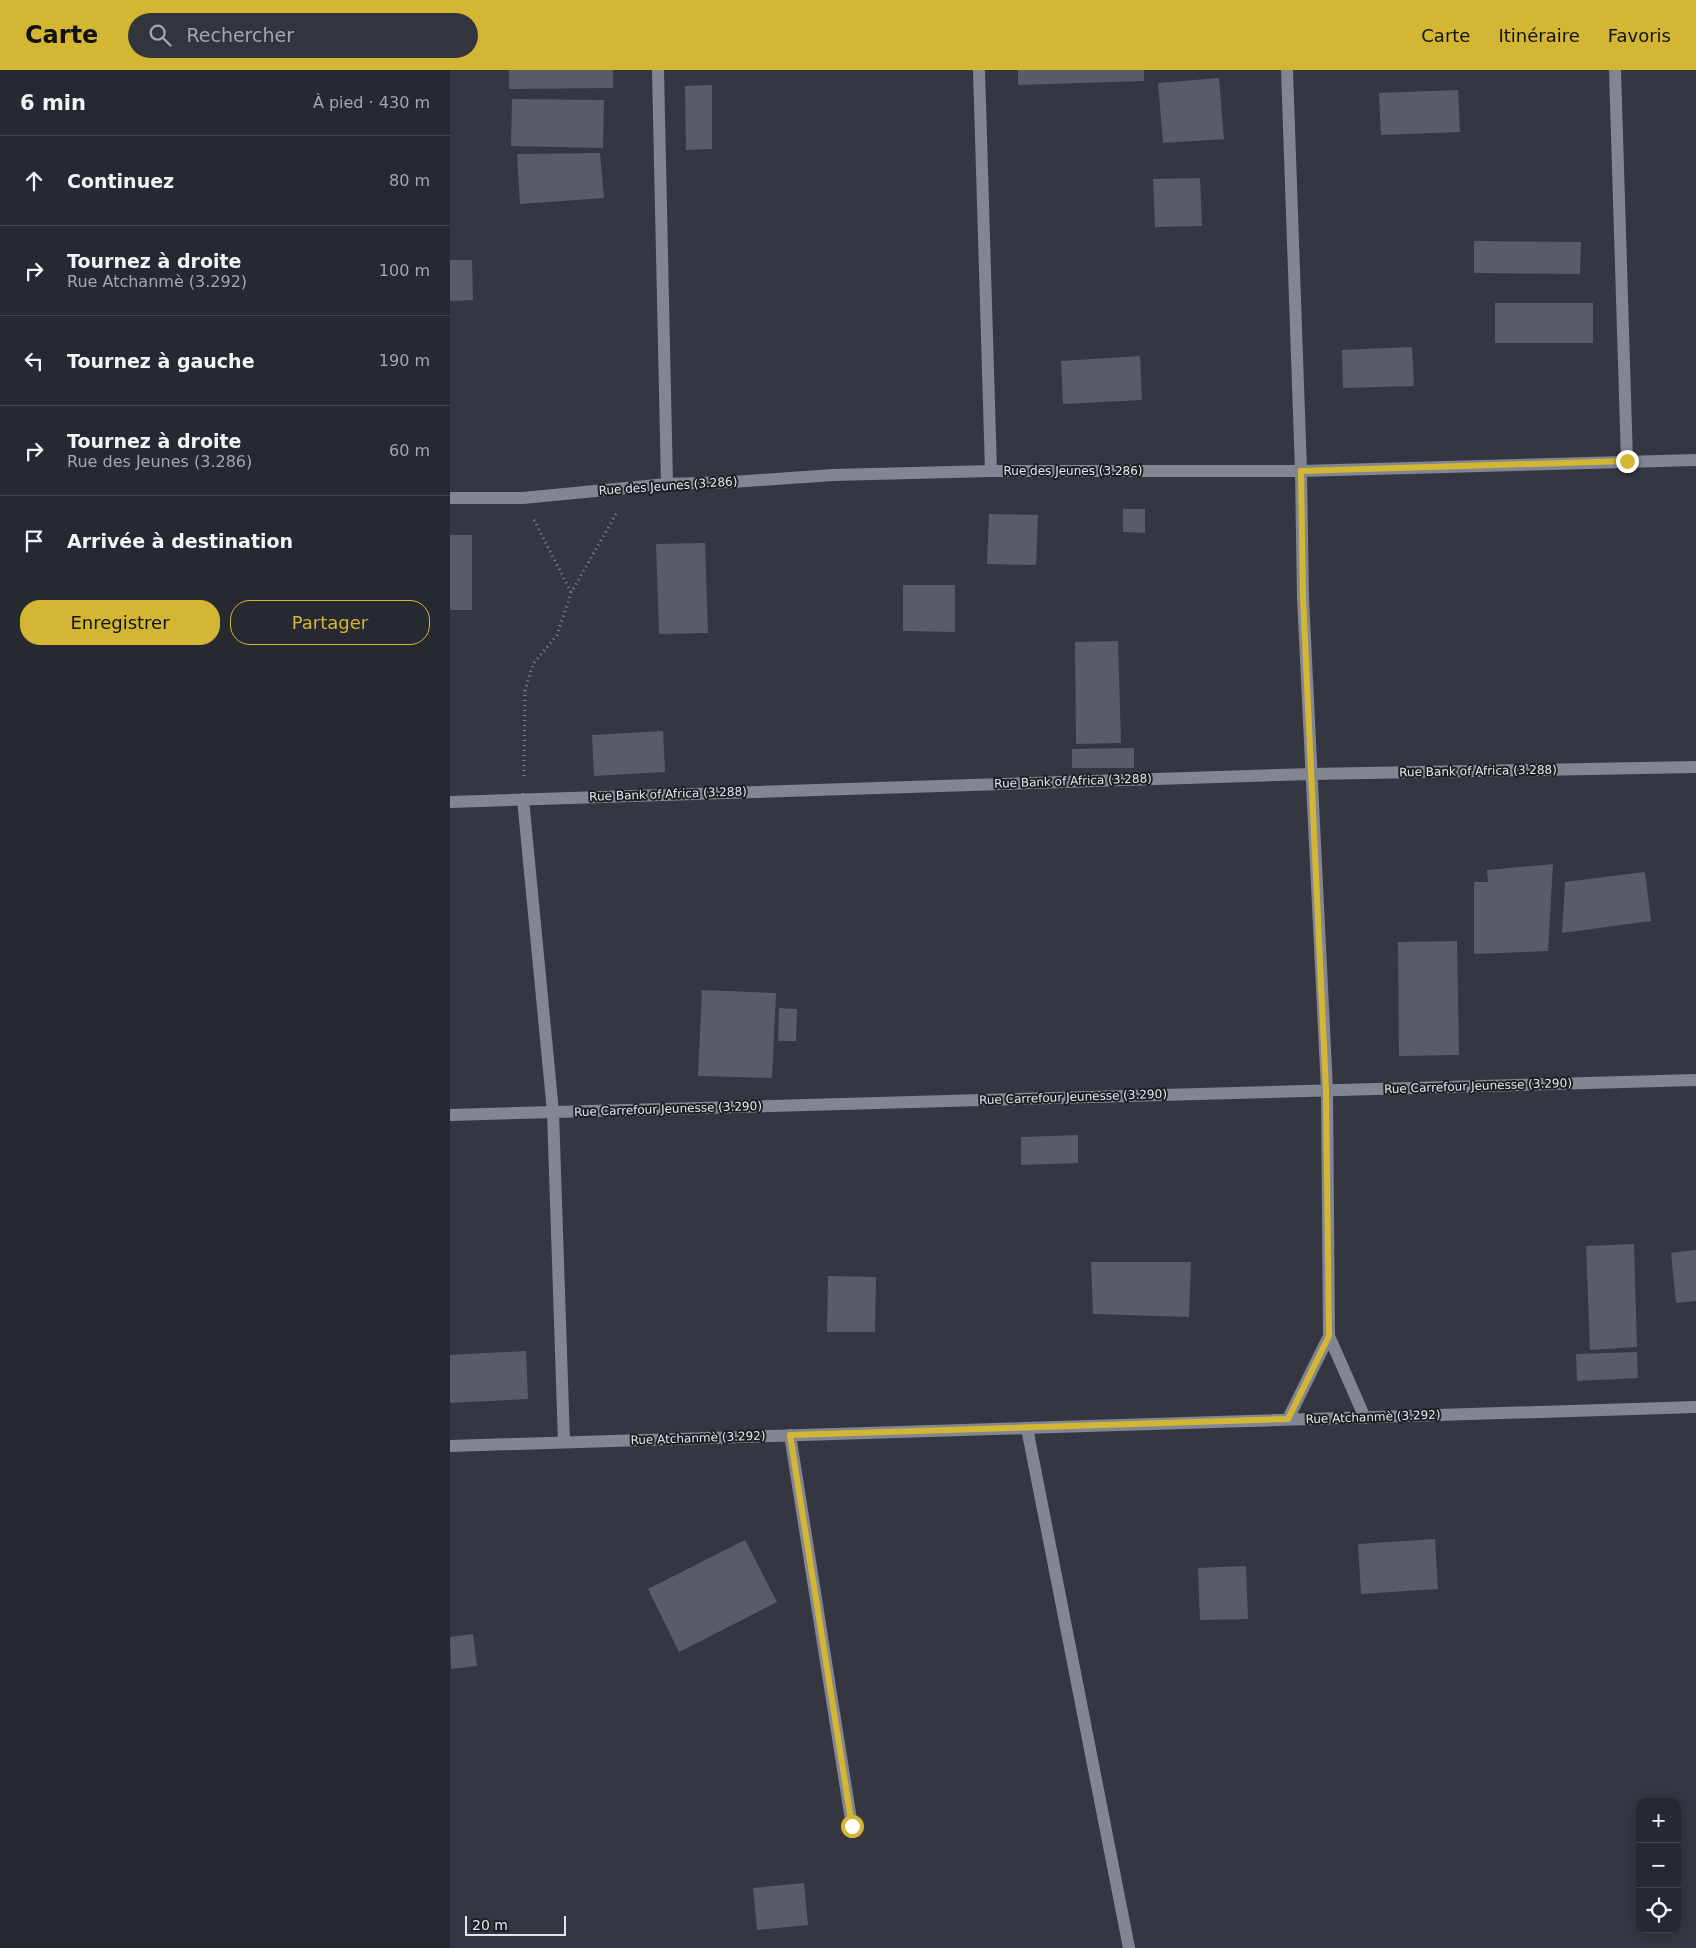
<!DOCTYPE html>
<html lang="fr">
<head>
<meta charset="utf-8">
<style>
  :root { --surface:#272931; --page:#33353d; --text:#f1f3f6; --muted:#a4a6ab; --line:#43454d; --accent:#d4b635 }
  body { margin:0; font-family:"DejaVu Sans",sans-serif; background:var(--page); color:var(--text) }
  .controls { position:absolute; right:15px; bottom:15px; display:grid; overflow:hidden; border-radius:10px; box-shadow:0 2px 12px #0003 }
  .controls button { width:45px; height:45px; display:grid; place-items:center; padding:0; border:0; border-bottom:1px solid var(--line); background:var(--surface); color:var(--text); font:25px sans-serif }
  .scale { position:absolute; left:15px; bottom:12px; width:101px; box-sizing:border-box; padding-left:5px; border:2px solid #e3e5ec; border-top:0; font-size:14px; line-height:18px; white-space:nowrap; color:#e3e5ec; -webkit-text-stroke:4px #1d1f23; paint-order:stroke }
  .stop { position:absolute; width:15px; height:15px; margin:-11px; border:4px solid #d4b635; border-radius:50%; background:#fff }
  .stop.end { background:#d4b635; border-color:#fff; box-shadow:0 1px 5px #0008 }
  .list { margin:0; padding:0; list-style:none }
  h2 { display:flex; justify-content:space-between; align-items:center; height:65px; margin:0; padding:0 20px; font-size:21px }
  h2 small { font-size:16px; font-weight:400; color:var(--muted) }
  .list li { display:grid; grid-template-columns:32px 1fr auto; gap:15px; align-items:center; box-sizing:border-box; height:90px; padding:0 20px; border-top:1px solid var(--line) }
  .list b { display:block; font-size:19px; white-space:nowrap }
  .list p { margin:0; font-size:16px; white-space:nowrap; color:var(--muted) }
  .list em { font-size:16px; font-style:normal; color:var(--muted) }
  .actions { display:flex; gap:10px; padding:15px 20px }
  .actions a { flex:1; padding:11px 0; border:1px solid var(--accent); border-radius:20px; text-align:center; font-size:18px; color:var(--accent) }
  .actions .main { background:var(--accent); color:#111 }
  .icon { flex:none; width:28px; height:28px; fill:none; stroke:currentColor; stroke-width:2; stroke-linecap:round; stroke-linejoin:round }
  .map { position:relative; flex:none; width:1246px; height:1878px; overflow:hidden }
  header { display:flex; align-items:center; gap:30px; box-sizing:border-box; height:70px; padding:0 25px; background:var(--accent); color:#111 }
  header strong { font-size:24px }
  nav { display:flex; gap:28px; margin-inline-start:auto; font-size:18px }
  .search { width:350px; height:45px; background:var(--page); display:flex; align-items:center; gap:12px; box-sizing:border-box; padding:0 18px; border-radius:28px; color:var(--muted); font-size:19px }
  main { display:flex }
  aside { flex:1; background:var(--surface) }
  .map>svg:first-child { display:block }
  .building { fill:#585c67 }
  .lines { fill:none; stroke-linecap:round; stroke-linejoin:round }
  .path { stroke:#868891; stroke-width:3; stroke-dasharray:1 4; stroke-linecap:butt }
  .street { stroke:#828692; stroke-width:12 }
  .route { stroke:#d4b635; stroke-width:6 }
  .labels { text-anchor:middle; stroke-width:4; stroke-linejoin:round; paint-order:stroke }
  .street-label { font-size:12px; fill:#e3e5ec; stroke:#1d1f23 }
</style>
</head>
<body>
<header>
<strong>Carte</strong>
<div class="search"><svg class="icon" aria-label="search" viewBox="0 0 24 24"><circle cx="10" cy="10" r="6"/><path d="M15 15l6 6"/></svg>Rechercher</div>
<nav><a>Carte</a><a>Itinéraire</a><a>Favoris</a></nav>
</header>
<main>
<aside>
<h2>6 min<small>À pied · 430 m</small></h2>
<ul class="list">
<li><svg class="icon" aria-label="ahead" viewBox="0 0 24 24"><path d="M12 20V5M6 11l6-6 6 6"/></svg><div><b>Continuez</b></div><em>80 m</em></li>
<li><svg class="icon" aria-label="right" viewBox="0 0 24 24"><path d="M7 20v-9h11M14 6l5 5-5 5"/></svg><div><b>Tournez à droite</b><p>Rue Atchanmè (3.292)</p></div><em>100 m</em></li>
<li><svg class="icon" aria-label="left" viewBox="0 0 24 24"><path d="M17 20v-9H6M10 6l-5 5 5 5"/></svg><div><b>Tournez à gauche</b></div><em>190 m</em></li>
<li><svg class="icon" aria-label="right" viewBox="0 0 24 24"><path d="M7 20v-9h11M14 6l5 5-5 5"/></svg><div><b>Tournez à droite</b><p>Rue des Jeunes (3.286)</p></div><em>60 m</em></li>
<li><svg class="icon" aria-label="arrive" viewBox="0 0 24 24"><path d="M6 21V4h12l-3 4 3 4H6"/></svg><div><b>Arrivée à destination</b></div></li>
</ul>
<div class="actions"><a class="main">Enregistrer</a><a>Partager</a></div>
</aside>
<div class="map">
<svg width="1246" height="1878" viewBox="0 0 1246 1878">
  <rect width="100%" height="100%" fill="#343741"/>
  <path class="building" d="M59,0H163V18L59,19Z
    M568,0H694V11L568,15Z
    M769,8L774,69L713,73L708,13Z
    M262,15V79L236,80L235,16Z
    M1008,20L1010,62L931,65L929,23Z
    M62,29L154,30L153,78L61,76Z
    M150,83L154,128L70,134L67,84Z
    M750,108L752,156L705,157L703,109Z
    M1024,171L1131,172L1130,204L1024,203Z
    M0,190H22L23,230L0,231Z
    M1045,233H1143V273H1045Z
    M962,277L964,316L893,318L892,280Z
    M690,286L692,330L613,334L611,291Z
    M673,439H695V463L673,462Z
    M539,444L588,445L586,495L537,494Z
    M0,465H22V540H0Z
    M255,473L258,563L209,564L206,474Z
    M453,515H505V562L453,561Z
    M668,571L671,673L626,674L625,572Z
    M213,661L215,702L144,706L142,665Z
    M684,678V698H622V679Z
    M1103,794L1098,881L1024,884V812H1038L1037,800Z
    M1195,802L1201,851L1112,863L1115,812Z
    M1007,871L1009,985L949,986L948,872Z
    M252,920L326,923L322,1008L248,1006Z
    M329,938L347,939L346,971H328Z
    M628,1065V1093L571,1095V1067Z
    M1184,1174L1187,1277L1140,1280L1136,1176Z
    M1246,1180V1231L1226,1233L1221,1183Z
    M641,1192H741L739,1247L643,1244Z
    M378,1206L426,1207L425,1262H377Z
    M76,1281L78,1329L0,1333V1285Z
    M1187,1282L1188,1308L1127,1311L1126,1284Z
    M985,1469L988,1519L911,1524L908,1474Z
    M295,1470L327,1532L229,1582L198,1519Z
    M796,1496L798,1549L750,1550L748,1498Z
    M23,1564L27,1596L1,1599L0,1567Z
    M354,1813L358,1855L307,1860L303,1818Z"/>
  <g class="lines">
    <path class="path" d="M84,450L121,522
      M74,706L75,621L83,594L107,565L121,523L166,444"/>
    <path class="street" d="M208,0L217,414
      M529,0L541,401
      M837,0L851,401L853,528L877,1020L879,1266L915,1348
      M1165,0L1177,391
      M0,428H73L217,414L282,412L383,405L541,401H851L1246,390
      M73,729L103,1042L114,1372
      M0,732L862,704L1246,697
      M0,1045L1246,1010
      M838,1349L879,1266
      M577,1358L679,1878
      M340,1365L402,1756
      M0,1376L1246,1337"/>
  </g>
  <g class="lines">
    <path class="route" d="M402,1756L340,1365L838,1349L879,1266L876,1020L853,528L851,401L1177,391"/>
  </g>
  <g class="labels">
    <g class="street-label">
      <text x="623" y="405">Rue des Jeunes (3.286)</text>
      <text transform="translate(218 416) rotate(-4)" y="4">Rue des Jeunes (3.286)</text>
      <text transform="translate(1028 701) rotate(-1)" y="4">Rue Bank of Africa (3.288)</text>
      <text transform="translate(623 711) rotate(-2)" y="4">Rue Bank of Africa (3.288)</text>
      <text transform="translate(218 724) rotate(-2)" y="4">Rue Bank of Africa (3.288)</text>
      <text transform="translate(1028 1016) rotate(-2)" y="4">Rue Carrefour Jeunesse (3.290)</text>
      <text transform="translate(623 1027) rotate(-2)" y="4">Rue Carrefour Jeunesse (3.290)</text>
      <text transform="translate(218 1039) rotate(-2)" y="4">Rue Carrefour Jeunesse (3.290)</text>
      <text transform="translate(923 1347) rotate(-2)" y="4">Rue Atchanmè (3.292)</text>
      <text transform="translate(248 1368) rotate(-2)" y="4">Rue Atchanmè (3.292)</text>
    </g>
  </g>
</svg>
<div class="controls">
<button>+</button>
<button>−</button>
<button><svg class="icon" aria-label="locate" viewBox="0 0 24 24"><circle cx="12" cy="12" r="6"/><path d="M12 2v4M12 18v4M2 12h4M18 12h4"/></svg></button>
</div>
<div class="scale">20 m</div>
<div class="stop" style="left:402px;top:1756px"></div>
<div class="stop end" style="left:1177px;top:391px"></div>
</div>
</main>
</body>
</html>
